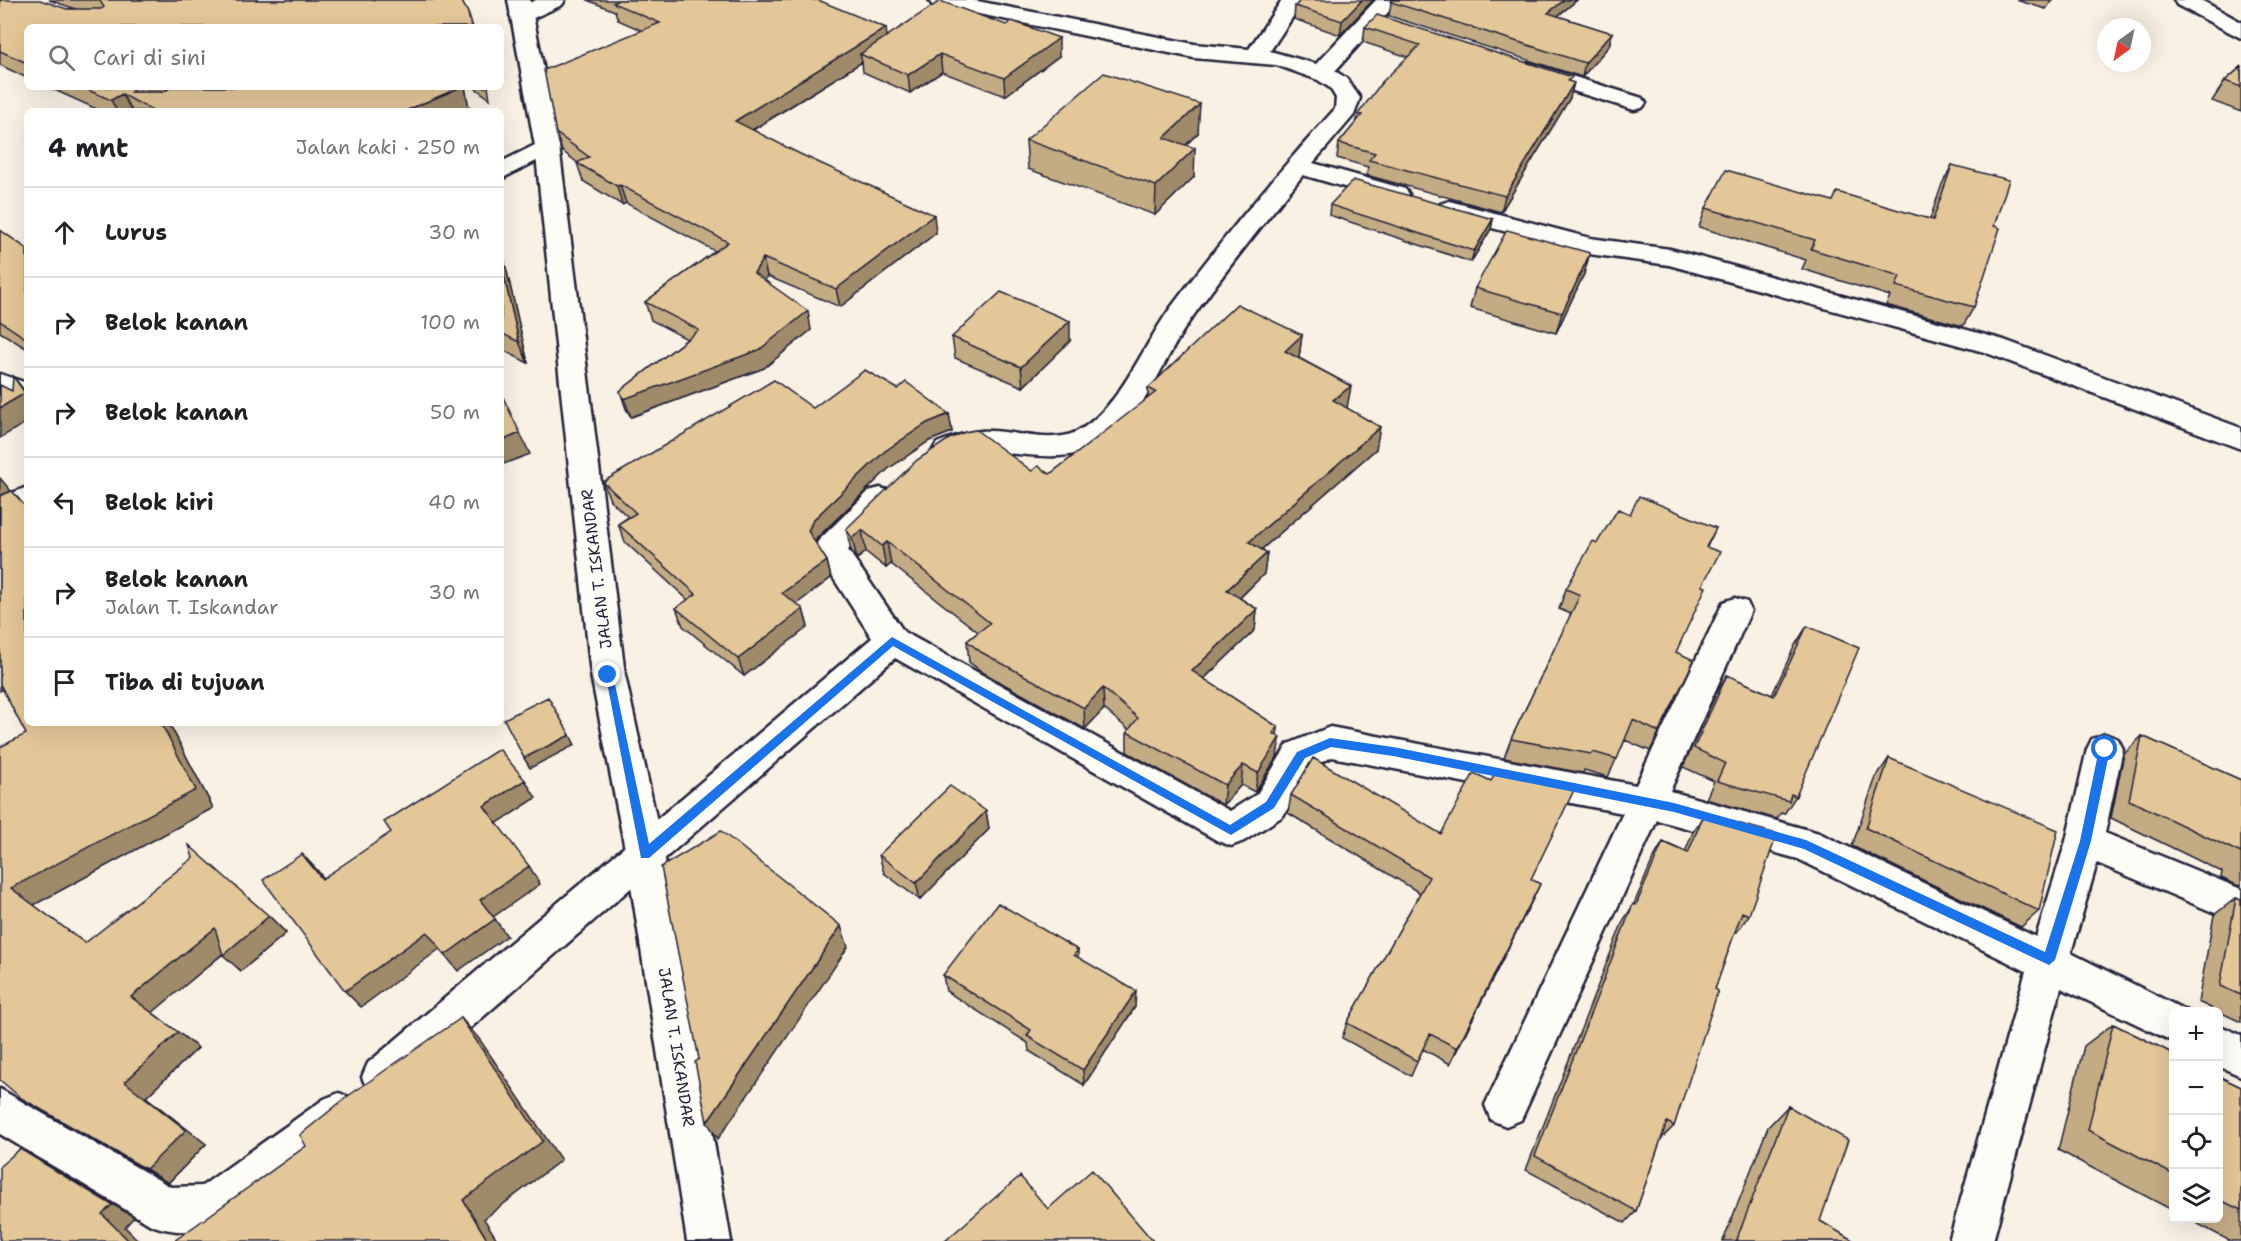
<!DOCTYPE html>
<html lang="id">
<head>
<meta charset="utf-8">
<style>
  :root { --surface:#fff; --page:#f6f6f6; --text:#202124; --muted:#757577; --line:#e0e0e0 }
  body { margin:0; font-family:"Shantell Sans",sans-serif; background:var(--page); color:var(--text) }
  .controls { position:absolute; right:18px; bottom:18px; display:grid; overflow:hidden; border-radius:9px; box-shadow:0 6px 24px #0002 }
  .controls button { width:54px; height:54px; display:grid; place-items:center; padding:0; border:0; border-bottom:2px solid var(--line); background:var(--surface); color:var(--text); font:30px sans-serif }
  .compass { position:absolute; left:2097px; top:18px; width:54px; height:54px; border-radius:50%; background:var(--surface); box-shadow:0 6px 24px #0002; rotate:213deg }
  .stop { position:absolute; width:18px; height:18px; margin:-14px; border:4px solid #1a73e8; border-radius:50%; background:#fff }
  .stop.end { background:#1a73e8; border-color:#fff; box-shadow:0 2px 6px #0008 }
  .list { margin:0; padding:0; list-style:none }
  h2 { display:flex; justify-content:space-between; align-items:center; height:78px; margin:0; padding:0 24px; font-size:26px }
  h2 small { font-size:20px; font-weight:400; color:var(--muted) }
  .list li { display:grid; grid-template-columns:39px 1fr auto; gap:18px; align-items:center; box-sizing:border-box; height:90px; padding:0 24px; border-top:2px solid var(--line) }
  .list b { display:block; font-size:22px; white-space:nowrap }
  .list p { margin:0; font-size:20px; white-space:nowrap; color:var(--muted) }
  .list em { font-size:20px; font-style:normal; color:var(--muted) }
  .icon { flex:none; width:33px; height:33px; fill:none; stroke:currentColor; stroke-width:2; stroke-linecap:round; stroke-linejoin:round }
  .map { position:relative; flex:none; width:2241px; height:1241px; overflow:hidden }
  .search { position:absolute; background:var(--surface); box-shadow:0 6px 24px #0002; left:24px; top:24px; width:480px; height:66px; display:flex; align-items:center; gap:15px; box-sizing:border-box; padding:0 21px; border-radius:9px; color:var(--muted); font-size:22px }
  .panel { position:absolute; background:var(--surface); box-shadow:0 6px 24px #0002; left:24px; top:108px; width:480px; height:618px; border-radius:9px }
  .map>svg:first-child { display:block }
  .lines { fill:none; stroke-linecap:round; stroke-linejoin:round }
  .street-casing { stroke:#22223b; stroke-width:5 }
  .secondary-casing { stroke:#22223b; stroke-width:5 }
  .street { fill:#fdfcf7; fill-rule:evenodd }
  .secondary { fill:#fdfcf7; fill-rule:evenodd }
  .wall { fill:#c3ab83; stroke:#22223b; stroke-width:1.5 }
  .shaded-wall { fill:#9f8b6a; stroke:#22223b; stroke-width:1.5 }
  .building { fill:#e3c798; stroke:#22223b; stroke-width:1.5 }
  .route { fill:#1a73e8 }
  .labels { text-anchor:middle; stroke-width:5; stroke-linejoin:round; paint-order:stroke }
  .street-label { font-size:16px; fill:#22223b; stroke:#fdfcf7 }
</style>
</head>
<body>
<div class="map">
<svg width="2241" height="1241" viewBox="0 0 2241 1241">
  <rect width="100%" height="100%" fill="#f8f1e4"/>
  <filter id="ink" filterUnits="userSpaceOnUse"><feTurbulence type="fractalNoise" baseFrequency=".0167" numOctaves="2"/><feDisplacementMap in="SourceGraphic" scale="12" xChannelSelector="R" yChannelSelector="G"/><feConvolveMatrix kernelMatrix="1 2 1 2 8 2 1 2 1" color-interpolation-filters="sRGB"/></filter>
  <g filter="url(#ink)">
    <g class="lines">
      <g class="street-casing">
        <path id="street" d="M536,0H565L562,5L529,20H513L510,15L513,10Z
          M929,0H972L1194,44L1249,49L1282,0H1304L1270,51L1316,64L1376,0H1399L1335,71L1346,78L1360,98L1354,115L1313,163L1405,189L1409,194L1405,199L1396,202L1303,175C1264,222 1226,270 1191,319C1162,359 1144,422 1098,446C1063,464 1027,453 990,452C972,451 955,463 937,457L933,450L937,443C952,437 966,432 981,431C1011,429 1048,445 1076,432C1120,410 1143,344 1172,306C1223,238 1278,172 1335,109L1336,98L1330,88L1318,80L1276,65L1194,58L940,6L932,5Z
          M2174,0H2201L2241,22V38L2177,5Z
          M1530,63L1642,98L1646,103L1642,108L1634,110L1522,75L1519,70L1522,65Z
          M547,139L556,141L559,146L556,151L501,179V162Z
          M1449,201L1590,238L1670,249L2004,340L2241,428V449L1984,352L1669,265L1589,254L1440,214L1436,209L1440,204Z
          M0,374L27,383V410C16,407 11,397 0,394Z
          M27,487V512L0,523V498Z
          M880,488L891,491L895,499L848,550L904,632L1230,811L1257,794L1288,744L1330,727L1636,785L1719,611L1723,602L1735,598L1747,602L1751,611L1670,791L1819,833L2036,937L2066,841L2087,749L2092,739L2105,734L2118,739L2123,749L2105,833L2241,889V924L2097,863L2071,953L2189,1012H2174V1042L2061,988L1993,1241H1949L2026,971L1798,859L1657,820L1521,1120L1506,1126L1491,1120L1485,1105L1623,813L1332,757L1314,766L1283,816L1244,841L1231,846L1218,841L895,658L398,1091L383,1097L368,1091L362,1077L368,1063L872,638L814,548L819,540L869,491Z
          M2218,1025L2241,1035V1076L2218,1066Z
          M0,1089L171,1187L202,1186L324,1099L339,1093L354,1099L360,1114L354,1129L225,1224C201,1233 175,1234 151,1225L0,1134Z"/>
      </g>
      <g class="secondary-casing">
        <path id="secondary" d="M508,0H530L559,146L625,675L664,854L731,1241H687L626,854L591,675L535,146Z"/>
      </g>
      <use href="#street" class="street"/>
      <use href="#secondary" class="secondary"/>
    </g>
    <path class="wall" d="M0,0L67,9H76L49,0H461L468,13L473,27H27V78L0,65Z
      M587,0H818L887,36L1059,56L1005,96L942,72L910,93L863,72L862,62L753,130L936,233L840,307L767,276L765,280L811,330L764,368L631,417L626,409L620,391L687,339L651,320L645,302L715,251L626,203L622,205L583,181L577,163H578L562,151L556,133L641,30L618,20L615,11Z
      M1373,0L1340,35L1294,19L1295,6Z
      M1393,0H1577L1558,16L1612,33L1609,46L1582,77L1389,16L1391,2Z
      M2016,0H2052L2046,9Z
      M1365,27L1571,82L1570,98L1501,212L1366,175L1368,167L1337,158L1339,143L1357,121L1358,114L1408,57L1363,42Z
      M2241,67V112L2212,101L2225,81Z
      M48,87H465L469,108L462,111H101Z
      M474,87H488L490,99Z
      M1198,133L1186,145L1194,177L1155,215L1028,169L1026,140Z
      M1952,165L1994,226L1974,307L1963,326L1886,305L1890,296L1802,269L1806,260L1699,227L1706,208L1833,201L1930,219L1942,184Z
      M1330,205L1493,219L1491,229L1471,262L1329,215Z
      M0,230L27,249V349L0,332Z
      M501,246L528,363L501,349Z
      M1584,274L1556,333L1470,308L1475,288Z
      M1302,335L1299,358L1351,386L1346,408L1376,449L1262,549L1267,553L1264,574L1240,598L1257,609L1255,630L1204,679L1278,727L1277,735V757L1255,792L1241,785L1223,805L1127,752V732L1129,730L1104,709L1085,729L984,673L969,662L967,641L978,632L891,564L886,568L866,552L857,559L851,550L846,529L1032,471L1050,474L1148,399V388Z
      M952,337L1070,341L1023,387L955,358Z
      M813,408L949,414L952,432L929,441L888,469L817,538L815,543L827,561L831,578L796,604L803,609L808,627L744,676L683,626L676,608L688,600L625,542L618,524L628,517L610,500L603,482Z
      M0,496L24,505L27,723H169L213,808L33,905L85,943L269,916L286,933L241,971L223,954L152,1012L198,1048L146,1097L206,1144L168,1183L45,1112L21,1098L26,734L3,689L0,691Z
      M1630,514L1716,528L1707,547L1703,586L1676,652L1659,732L1650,751L1625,740L1608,777L1584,770L1583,773L1504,758L1511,739L1571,614L1559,609L1566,589L1597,543Z
      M1807,626L1796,796L1784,814L1781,813L1777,819L1706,799L1714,781L1683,767L1716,694L1727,675L1772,695L1795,645Z
      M2142,736L2241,780V887L2221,878L2222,872L2111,818L2124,754Z
      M1889,758L2039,911L2021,927L1852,846L1876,777Z
      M1291,795L1441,834L1540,884L1450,1064L1423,1049L1411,1076L1342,1038L1347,1023L1420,893L1288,813Z
      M986,811L989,829L920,900L884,873L879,855Z
      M1704,814L1749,915L1737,932L1735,931L1715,989L1674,1126L1661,1139L1636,1211L1625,1223L1526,1170L1623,921L1634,904L1653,859L1663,842L1685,852L1693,832Z
      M2236,898L2241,900V1022L2198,1002L2214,915Z
      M1078,950V958L1135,1007L1084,1085L1029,1051L1028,1043L946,991L943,975Z
      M2113,1024L2174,1054V1211L2058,1150L2084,1046Z
      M2218,1076L2241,1087V1241H2230L2187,1218H2218Z
      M1788,1106L1820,1221L1854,1241H1723L1768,1127Z"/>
    <path class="shaded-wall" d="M1362,0H1373L1340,35L1342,21Z
      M1564,0H1577L1545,26L1548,13Z
      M886,28L888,46L860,54L862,62L739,138L735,121Z
      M1612,33L1609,46L1582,77L1585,63Z
      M1059,38V56L1005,96L1004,78Z
      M940,54L942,72L910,93L908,75Z
      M1574,83L1570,98L1501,212L1505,196Z
      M134,87H177L148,104L131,92Z
      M461,87H465L469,108L462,111H405Z
      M122,94L132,111H117L111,100Z
      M1200,104L1198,133L1164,166V138Z
      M1195,148L1194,177L1155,215L1156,186Z
      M620,185L626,203L622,205L617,186Z
      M934,215L936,233L840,307L836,289Z
      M1493,219L1491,229L1471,262L1474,251Z
      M501,246L528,363L519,342L501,263Z
      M1590,253L1584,274L1556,333L1562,313Z
      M763,258L767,276L759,291L754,273Z
      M808,311L811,330L764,368L631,417L624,399Z
      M1070,321V341L1023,387L1021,367Z
      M1302,335L1299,357L1283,373L1285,351Z
      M13,376L27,394V422L0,438V408L25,393Z
      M1351,386L1347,408L1329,422L1333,400Z
      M949,414L952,432L929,441L888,469L817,538L812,549L808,531L813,520L885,451L927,423Z
      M1380,427L1376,449L1246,563L1249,542Z
      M520,433L530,454L501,465V441Z
      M0,478L11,491L0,496Z
      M862,530L866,552L857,559L852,538Z
      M887,542L891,564L886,568L882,546Z
      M1267,553L1264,574L1225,612L1227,590Z
      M827,561L831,578L787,611L782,593Z
      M803,609L808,627L744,676L738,659Z
      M1257,609L1255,630L1190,692L1192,671Z
      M1103,688L1104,709L1085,729L1084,708Z
      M161,723H169L213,808L32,906L11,888Z
      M1278,727L1276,744L1280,737L1277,757L1255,792L1258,773L1273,733Z
      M570,735L575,745L530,768L524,758Z
      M1243,765L1241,785L1223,805L1225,785Z
      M525,780L536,798L496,824L484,806Z
      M986,811L989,829L920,900L916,883Z
      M302,854L318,871L337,897L322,879Z
      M529,866L540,884L493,917L480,900Z
      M1540,884L1532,901L1450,1064L1457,1048Z
      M269,916L286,933L241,971L223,955Z
      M495,919L507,936L458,971L445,955Z
      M841,926L848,947L718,1139L707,1122Z
      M215,928L233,945L152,1013L131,997Z
      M427,932L441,948L361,1007L345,991Z
      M1136,991L1135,1007L1084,1085L1083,1070Z
      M461,1018L480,1040L561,1160L484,1219L498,1241H488L463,1200Z
      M178,1032L198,1048L146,1097L206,1144L168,1183L146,1169L125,1082Z
      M20,1149L134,1217L125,1227L139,1241H129Z"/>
    <path class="building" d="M0,0H40L67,9H101L104,7L100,1L98,0H461L468,13L471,27H27V63L0,51Z
      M618,0H818L886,28L735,121L800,154L934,215L836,289L763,258L754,273L808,311L759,350L624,399L620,391L699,330L645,302L728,242L620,185L617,186L577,163L589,157L556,133L544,70L660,23L613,3Z
      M1301,0H1362L1342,21L1295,6Z
      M1393,0H1564L1548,13L1612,33L1585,63L1391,2Z
      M940,1L1006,25L1012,21L1059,38L1004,78L940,54L908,75L860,54Z
      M1377,15L1572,77L1568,81L1574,83L1505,196L1369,160L1375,153L1339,143L1362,115L1358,114L1382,82L1420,45L1365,27Z
      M2241,67V87L2225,81Z
      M1104,73L1200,104L1164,138L1195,148L1156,186L1026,140Z
      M81,87H134L131,92H163L172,87H461L405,111H153L122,94L111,100Z
      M1952,165L2009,180L1994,226L2000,228L1974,307L1896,286L1900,276L1811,249L1815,240L1706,208L1726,170L1833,201L1837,192L1933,220Z
      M1353,180L1493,219L1474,251L1330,205Z
      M0,230L27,249V339L0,321Z
      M1507,230L1590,253L1562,313L1475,288Z
      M501,263L519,342L501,333Z
      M1001,292L1070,321L1021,367L952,337Z
      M1237,304L1302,335L1285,351L1351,386L1333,400L1380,427L1249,542L1267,553L1227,590L1257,609L1192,671L1278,727L1273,733L1280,737L1258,773L1243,765L1225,785L1127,732L1138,718L1103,688L1084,708L981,652L967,641L990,623L887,542L882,546L862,530L852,538L846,529L917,460L949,439L965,432L976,430L1032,471L1038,466L1050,474L1156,392L1148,388Z
      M865,370L898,389L906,382L949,414L927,423L885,451L813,520L808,531L827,561L782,593L803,609L738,659L676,608L696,594L618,524L636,513L603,482L774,380L813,408Z
      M13,376L25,393L0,408V385L12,391Z
      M501,393L520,433L501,441Z
      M12,491L24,505L27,504V723H161L196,790L11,888L85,943L193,858L189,845L269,916L223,955L215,928L131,997L178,1032L125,1082L186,1130L146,1169L21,1098L0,1080V747L26,734L0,684V496Z
      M1639,496L1716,528L1706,547L1720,552L1702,586L1706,587L1676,652L1694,660L1659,732L1633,720L1617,759L1593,752L1591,754L1511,739L1580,595L1566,589L1593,541L1597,543L1618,509L1630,514Z
      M1807,626L1859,648L1796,796L1791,794L1789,801L1717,781L1725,763L1694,748L1727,675L1774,696Z
      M548,697L570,735L524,758L504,719Z
      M2142,736L2241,780V853L2129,800Z
      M499,749L525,780L484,806L529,866L480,900L495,919L445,955L427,932L345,991L263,880L302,854L322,879L391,832L384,822Z
      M1313,758L1441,834L1474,773L1491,781L1496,771L1576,786L1531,879L1540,884L1457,1048L1430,1034L1417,1061L1347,1023L1429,877L1291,795Z
      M1889,758L2058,830L2039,911L1866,828Z
      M950,786L986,811L916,883L879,855Z
      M1704,814L1777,834L1749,915L1742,912L1715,989L1718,991L1674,1126L1667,1122L1636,1211L1535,1156L1633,904L1636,905L1663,842L1688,853Z
      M721,831L841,926L707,1122L695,1062L699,1059L661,867Z
      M2236,898L2241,900V995L2220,986Z
      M998,903L1078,950L1074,955L1136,991L1083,1070L1027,1036L1031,1030L943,975Z
      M461,1018L543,1141L463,1200L488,1241H174L306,1146L300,1135L348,1096Z
      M2113,1024L2174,1054V1175L2088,1130Z
      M2218,1076L2241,1087V1210L2218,1199Z
      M1788,1106L1848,1140L1820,1221L1854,1241H1736Z
      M20,1149L112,1205L102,1214L129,1241H0V1166Z
      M1092,1170L1153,1241H945L1020,1176L1048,1209Z"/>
  </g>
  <path class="route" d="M892,637L1230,825L1266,802L1297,752L1330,738L1393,747L1674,803L1806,840L2045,952L2080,841L2099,749L2105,745L2110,749L2091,841L2055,960L2049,965L1804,849L1674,812L1393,756L1331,747L1305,758L1274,808L1231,835L893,646L649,858H641L605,672L608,671L613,675L649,844Z"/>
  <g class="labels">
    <g class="street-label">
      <text transform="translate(596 569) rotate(-97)" y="6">JALAN T. ISKANDAR</text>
      <text transform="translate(677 1047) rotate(81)" y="6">JALAN T. ISKANDAR</text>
    </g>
  </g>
</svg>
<div class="controls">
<button>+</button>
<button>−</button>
<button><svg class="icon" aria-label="locate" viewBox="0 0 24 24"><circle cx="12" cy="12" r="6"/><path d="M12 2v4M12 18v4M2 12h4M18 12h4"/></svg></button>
<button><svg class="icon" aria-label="layers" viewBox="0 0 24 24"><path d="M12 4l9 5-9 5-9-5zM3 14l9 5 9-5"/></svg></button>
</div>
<svg class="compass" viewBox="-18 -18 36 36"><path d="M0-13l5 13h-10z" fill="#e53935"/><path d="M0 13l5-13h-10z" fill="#757577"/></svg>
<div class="stop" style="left:2105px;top:749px"></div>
<div class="stop end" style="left:608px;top:675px"></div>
<div class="search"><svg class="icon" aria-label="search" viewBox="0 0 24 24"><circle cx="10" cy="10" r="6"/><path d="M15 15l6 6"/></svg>Cari di sini</div>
<section class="panel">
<h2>4 mnt<small>Jalan kaki · 250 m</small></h2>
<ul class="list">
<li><svg class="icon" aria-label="ahead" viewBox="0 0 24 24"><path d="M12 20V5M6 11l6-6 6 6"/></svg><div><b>Lurus</b></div><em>30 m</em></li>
<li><svg class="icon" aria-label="right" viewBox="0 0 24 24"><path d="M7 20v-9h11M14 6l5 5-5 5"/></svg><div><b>Belok kanan</b></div><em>100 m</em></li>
<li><svg class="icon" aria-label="right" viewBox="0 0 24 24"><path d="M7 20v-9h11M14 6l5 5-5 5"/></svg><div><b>Belok kanan</b></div><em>50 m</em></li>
<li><svg class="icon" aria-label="left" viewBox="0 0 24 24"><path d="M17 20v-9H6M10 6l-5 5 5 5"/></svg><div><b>Belok kiri</b></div><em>40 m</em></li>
<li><svg class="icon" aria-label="right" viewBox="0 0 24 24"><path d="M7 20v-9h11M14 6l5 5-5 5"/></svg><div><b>Belok kanan</b><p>Jalan T. Iskandar</p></div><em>30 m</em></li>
<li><svg class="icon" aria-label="arrive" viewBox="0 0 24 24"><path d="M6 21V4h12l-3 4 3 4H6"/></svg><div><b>Tiba di tujuan</b></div></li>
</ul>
</section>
</div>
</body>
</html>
